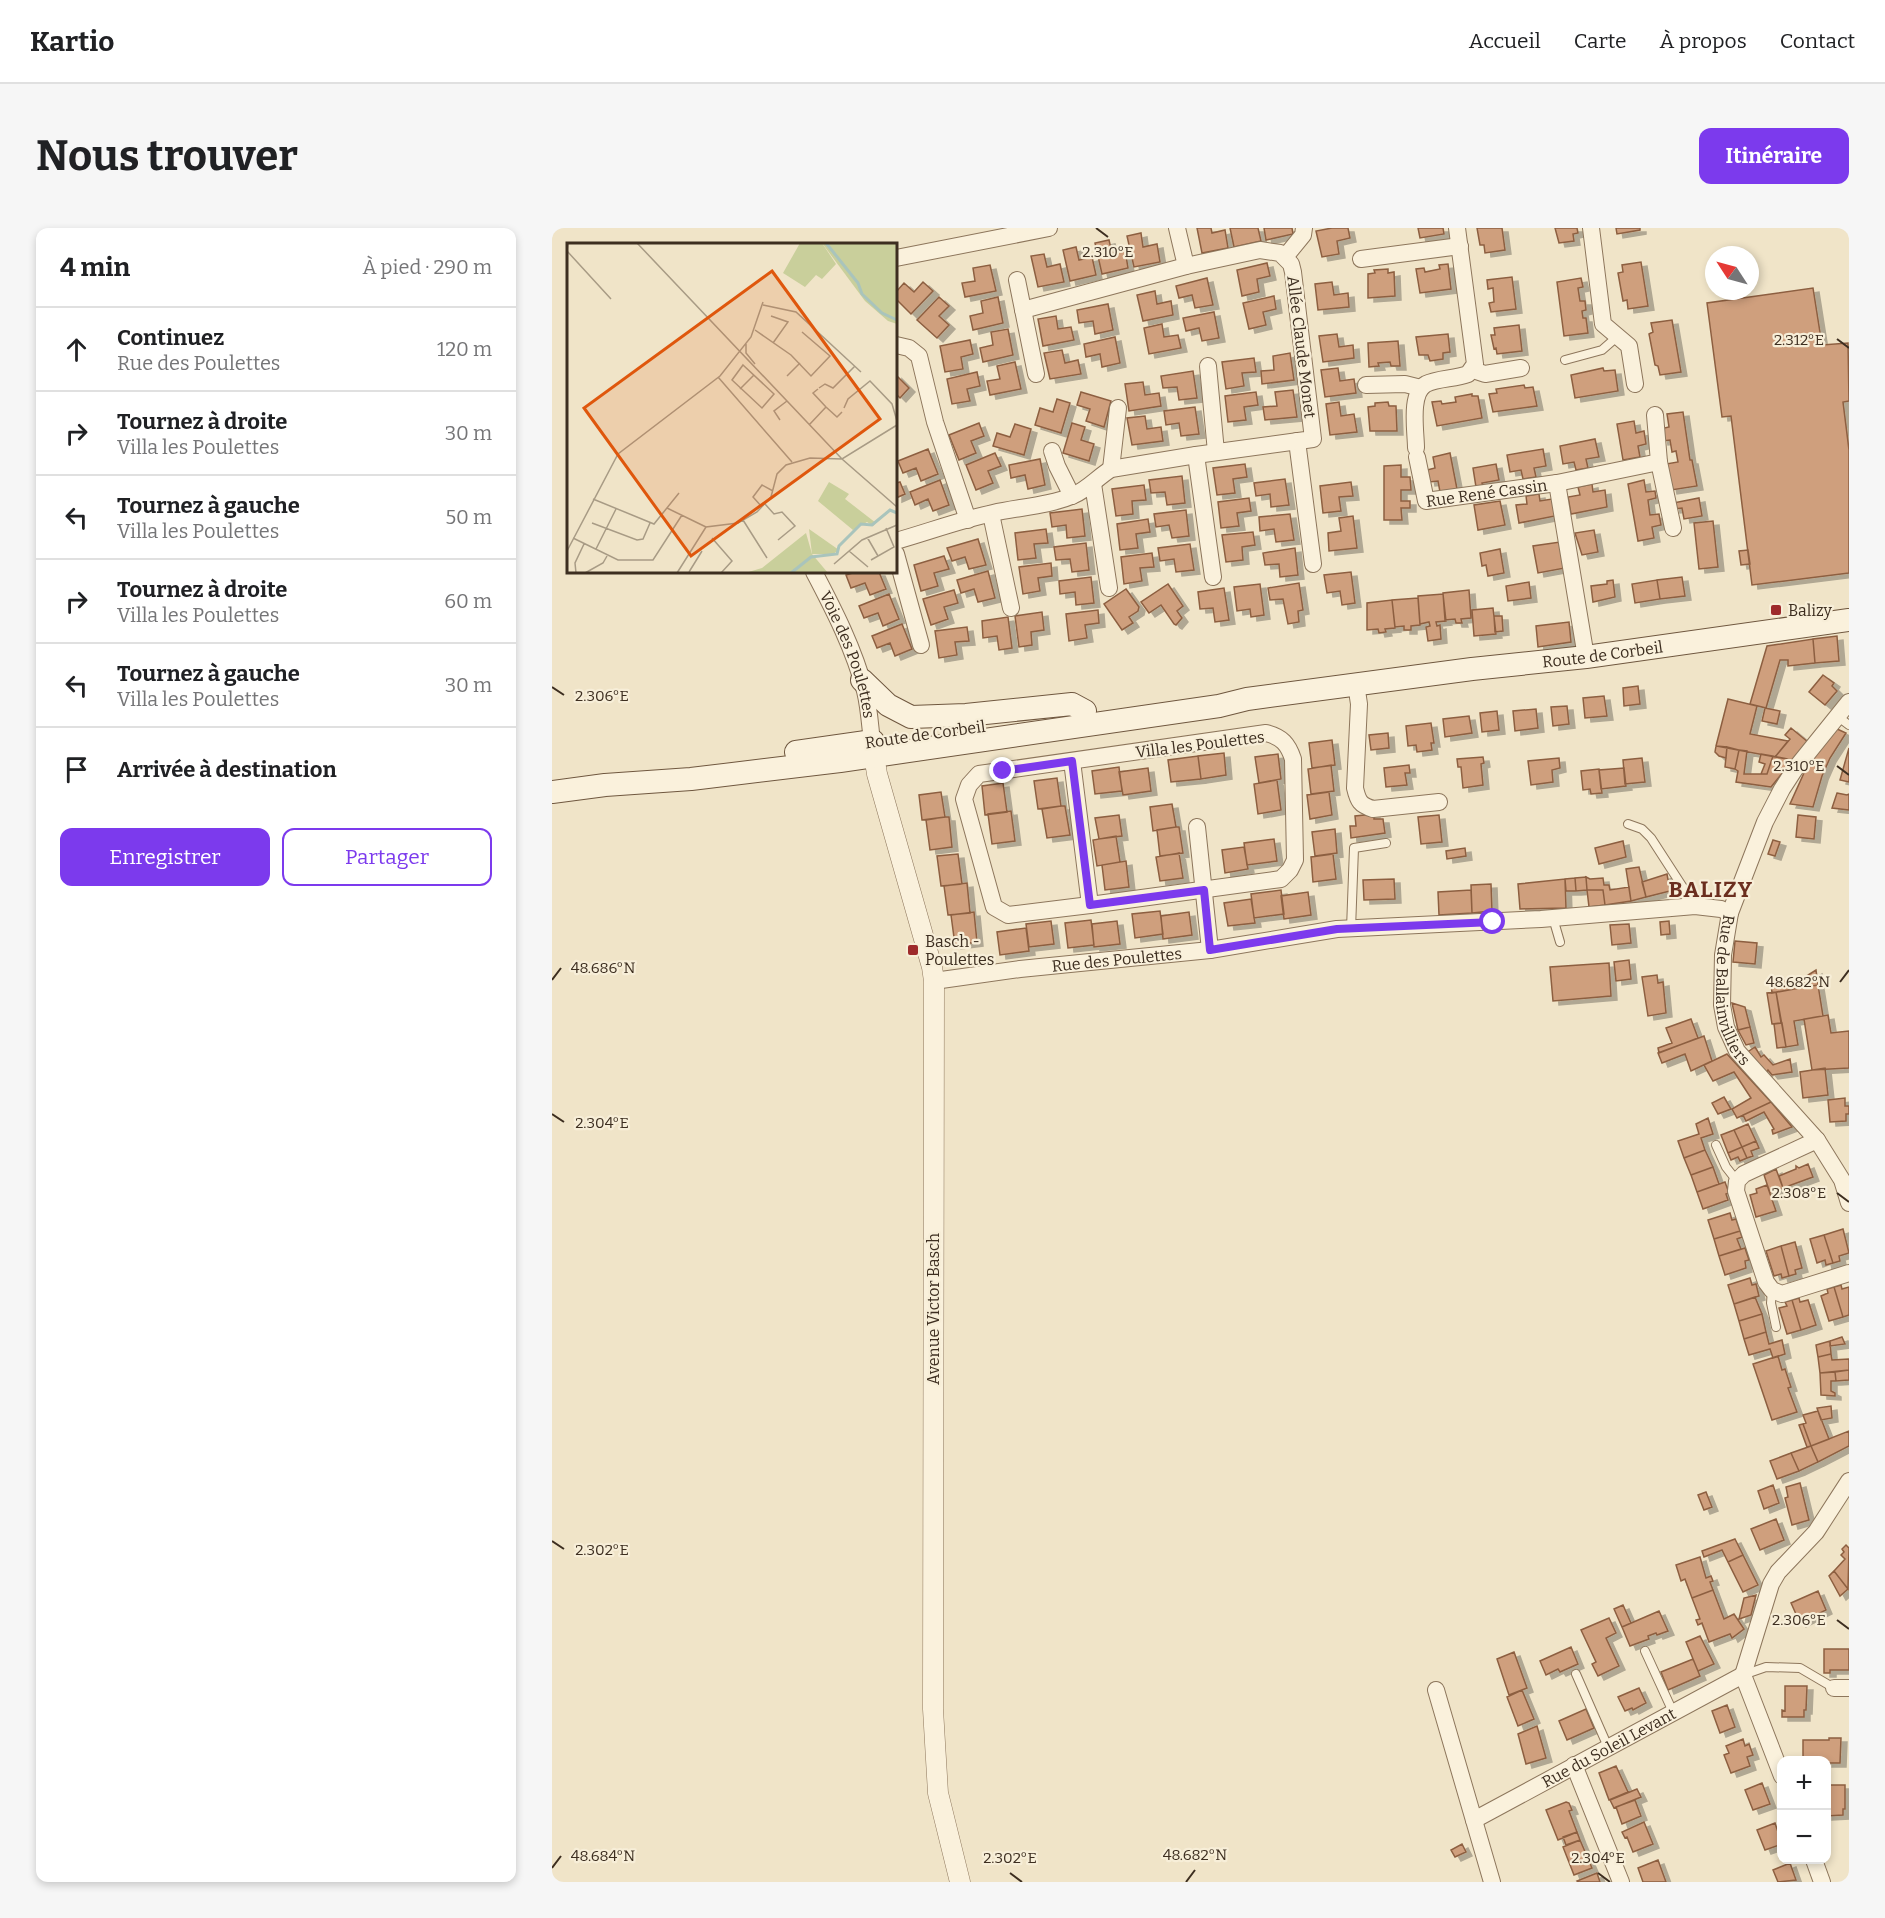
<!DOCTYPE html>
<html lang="fr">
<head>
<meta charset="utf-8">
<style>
  :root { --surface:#fff; --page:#f6f6f6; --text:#202124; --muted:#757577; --line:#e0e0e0; --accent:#7c3aed }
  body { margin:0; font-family:Bitter,serif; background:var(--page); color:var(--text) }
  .controls { position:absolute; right:18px; bottom:18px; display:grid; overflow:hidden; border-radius:12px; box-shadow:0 3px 9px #0003 }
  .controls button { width:54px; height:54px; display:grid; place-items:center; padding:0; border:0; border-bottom:2px solid var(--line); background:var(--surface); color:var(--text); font:30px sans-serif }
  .compass { position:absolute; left:1153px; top:18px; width:54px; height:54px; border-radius:50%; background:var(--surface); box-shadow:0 3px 9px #0003; rotate:306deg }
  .stop { position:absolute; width:18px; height:18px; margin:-14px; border:4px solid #7c3aed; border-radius:50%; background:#fff }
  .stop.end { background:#7c3aed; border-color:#fff; box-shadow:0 2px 6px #0008 }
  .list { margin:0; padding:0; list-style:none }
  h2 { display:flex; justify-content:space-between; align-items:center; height:78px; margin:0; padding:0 24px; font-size:26px }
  h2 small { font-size:20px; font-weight:400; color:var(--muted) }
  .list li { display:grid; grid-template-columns:39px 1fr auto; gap:18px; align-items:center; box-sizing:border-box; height:84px; padding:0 24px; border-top:2px solid var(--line) }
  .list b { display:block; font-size:22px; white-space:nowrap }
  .list p { margin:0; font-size:20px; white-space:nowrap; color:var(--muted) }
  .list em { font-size:20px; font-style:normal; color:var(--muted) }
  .actions { display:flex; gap:12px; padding:18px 24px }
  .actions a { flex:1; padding:14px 0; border:2px solid var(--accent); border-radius:12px; text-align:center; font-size:21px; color:var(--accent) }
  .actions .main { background:var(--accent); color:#fff }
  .icon { flex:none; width:33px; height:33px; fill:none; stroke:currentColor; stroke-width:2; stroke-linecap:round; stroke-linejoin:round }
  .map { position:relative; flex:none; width:1297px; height:1654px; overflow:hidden; border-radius:12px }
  header { display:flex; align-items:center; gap:36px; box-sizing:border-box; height:84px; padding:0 30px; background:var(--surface); border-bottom:2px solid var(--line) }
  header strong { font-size:28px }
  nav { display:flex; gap:33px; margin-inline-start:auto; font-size:21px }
  .intro { display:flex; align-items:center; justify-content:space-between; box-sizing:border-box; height:144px; padding:0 36px }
  h1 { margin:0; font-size:42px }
  .button { padding:15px 27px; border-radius:12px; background:var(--accent); color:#fff; font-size:21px; font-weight:700 }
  main { display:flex; gap:36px; padding:0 36px }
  aside { flex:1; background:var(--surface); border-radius:12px; box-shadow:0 3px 9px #0003 }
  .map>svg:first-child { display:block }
  .building { fill:#cf9f7d; stroke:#8d5f41; stroke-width:1.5; filter:url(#shadow) }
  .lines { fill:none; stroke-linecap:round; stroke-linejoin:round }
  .service-casing { stroke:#8d765c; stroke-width:10 }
  .minor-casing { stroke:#8d765c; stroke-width:18 }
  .tertiary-casing { stroke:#8d765c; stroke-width:21 }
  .secondary-casing { stroke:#6f573f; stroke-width:24 }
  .service { stroke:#faf1dc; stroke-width:8 }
  .minor { stroke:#faf1dc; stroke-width:16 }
  .tertiary { stroke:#faf1dc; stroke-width:20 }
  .secondary { stroke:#faf1dc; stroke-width:22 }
  .route { stroke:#7c3aed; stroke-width:8 }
  .ticks { fill:none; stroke:#3d2e20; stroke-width:2 }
  .poi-dot { fill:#9e2a2b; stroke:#f7eed8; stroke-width:2 }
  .labels { text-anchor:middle; stroke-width:4.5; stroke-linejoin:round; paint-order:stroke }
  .street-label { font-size:16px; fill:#3d2e20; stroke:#f7eed8 }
  .poi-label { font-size:16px; fill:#3d2e20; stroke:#f7eed8; text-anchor:start }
  .district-label { font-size:22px; font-weight:bold; letter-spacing:1.5px; fill:#6b2e1e; stroke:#f7eed8 }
  .inset-river { fill:none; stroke:#a9c4bc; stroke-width:3 }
  .inset-road { fill:none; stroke:#a89b85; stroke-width:1.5 }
  .view { fill:#df570d; fill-opacity:0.15; stroke:#df570d; stroke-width:3 }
  .inset-edge { fill:none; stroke:#3d2e20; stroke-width:3 }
  .ticks-label { font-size:15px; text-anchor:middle; fill:#3d2e20; stroke:#f7eed8; stroke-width:4.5; stroke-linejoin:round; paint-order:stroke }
</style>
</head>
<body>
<header>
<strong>Kartio</strong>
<nav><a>Accueil</a><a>Carte</a><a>À propos</a><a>Contact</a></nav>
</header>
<div class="intro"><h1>Nous trouver</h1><a class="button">Itinéraire</a></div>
<main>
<aside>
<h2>4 min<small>À pied · 290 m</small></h2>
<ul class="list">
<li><svg class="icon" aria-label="ahead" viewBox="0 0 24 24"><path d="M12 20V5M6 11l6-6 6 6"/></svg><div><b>Continuez</b><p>Rue des Poulettes</p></div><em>120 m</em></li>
<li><svg class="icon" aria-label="right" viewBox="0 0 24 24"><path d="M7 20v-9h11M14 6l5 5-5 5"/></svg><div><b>Tournez à droite</b><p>Villa les Poulettes</p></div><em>30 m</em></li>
<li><svg class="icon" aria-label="left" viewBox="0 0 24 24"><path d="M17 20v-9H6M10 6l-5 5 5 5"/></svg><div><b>Tournez à gauche</b><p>Villa les Poulettes</p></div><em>50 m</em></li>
<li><svg class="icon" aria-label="right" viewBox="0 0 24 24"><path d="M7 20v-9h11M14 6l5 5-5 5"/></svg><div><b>Tournez à droite</b><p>Villa les Poulettes</p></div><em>60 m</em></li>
<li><svg class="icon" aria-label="left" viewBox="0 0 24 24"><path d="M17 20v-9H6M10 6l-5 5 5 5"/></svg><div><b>Tournez à gauche</b><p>Villa les Poulettes</p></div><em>30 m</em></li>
<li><svg class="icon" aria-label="arrive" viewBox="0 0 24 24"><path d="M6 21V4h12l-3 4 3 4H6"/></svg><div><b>Arrivée à destination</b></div></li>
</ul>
<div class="actions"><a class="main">Enregistrer</a><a>Partager</a></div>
</aside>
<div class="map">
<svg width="1297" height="1654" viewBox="0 0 1297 1654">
  <defs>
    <filter id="shadow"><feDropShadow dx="6" dy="4" stdDeviation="0" flood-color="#0004"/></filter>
  </defs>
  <rect width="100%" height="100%" fill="#f0e4c8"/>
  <path class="building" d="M645,0H659L660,5L673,2L676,20L650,25Z
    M678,0H706L709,13L682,19Z
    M712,0H740L741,6L714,12Z
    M780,0H796L798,10L785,13L787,26L770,29L764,3Z
    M866,0H891L892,6L868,10Z
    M925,0H950L953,22L933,25L932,17H928Z
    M1003,0H1025L1026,5L1021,6L1022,13L1007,15Z
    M1064,0H1088V2L1065,6Z
    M589,5L591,19L605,16L608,34L582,39L575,8Z
    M557,12L560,25L573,22L576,40L550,46L543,15Z
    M524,19L527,32L540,29L544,47L518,53L511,22Z
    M492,26L495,39L508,36L512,54L486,59L479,28Z
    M1089,34L1096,78L1076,81L1075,72L1071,73L1066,45L1071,44L1070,37Z
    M715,35L718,48L705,51L707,64L690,68L685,42Z
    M896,36L899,61L868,65L864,41L872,40L873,44L888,41L887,37Z
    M438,37L444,63L413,69L410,55L423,53L421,40Z
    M836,41V45L842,44L843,68L816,70V46L823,45L822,42Z
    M960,49L964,81L939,84L937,75L942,74L941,60L936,61L935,52Z
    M655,50L661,77L643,80L640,67L627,70L624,58Z
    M1029,50L1031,59L1026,60L1028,73H1033L1034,82L1030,83L1031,90H1034L1036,105L1012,108L1005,54Z
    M371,54L381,63L359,86L344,71V64L352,55L362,64Z
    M780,54L782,67L796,65L797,79L766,82L763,56Z
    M1261,60L1270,117L1296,115L1297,173L1291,174L1297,222V345L1200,357L1179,188L1170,189L1155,75Z
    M603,63L605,76L619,73L621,87L591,93L585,67Z
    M722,68L724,81L711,84L714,97L697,101L691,75Z
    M387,69L397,78L387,88L397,97L385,110L365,92Z
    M446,69L451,95L421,102L418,88L431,85L429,73Z
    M556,76L561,102L543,106L541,93L527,95L525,82Z
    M662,84L667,110L650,113L647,100L634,103L631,90Z
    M504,88L506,101L519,99L522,112L491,118L486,91Z
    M1120,92L1129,144L1108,147L1106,138L1103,137L1097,106L1101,104L1099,95Z
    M610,96L612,109L626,107L629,120L597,126L592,100Z
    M967,97L970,123L945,126L944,120L942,121L939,107H943L942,100Z
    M456,101L461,127L431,134L428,120L441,117L439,104Z
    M785,106L787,119L801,117L802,130L771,134L767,108Z
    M896,106L898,124L891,125V131L878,133L876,127H867L864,109Z
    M563,109L568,135L550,139L548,126L534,129L532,116Z
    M418,112L421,126L409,129L411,141L393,144L388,118Z
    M846,113L848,138H839L838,134L826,135L827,138L817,139L816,115Z
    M510,122L513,135L526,132L529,146L498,151L492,125Z
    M738,125L742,152L710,156L709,143L722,142L721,128Z
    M702,130L704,144L690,145L692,158L674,161L670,134Z
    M463,134L469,161L438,167L435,153L448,151L445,138Z
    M786,140L788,153L802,151L804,165L773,169L769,142Z
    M1051,140L1052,143L1063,142L1066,163L1023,170L1019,147Z
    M641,143L645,170L627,172L625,159L611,160L609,148Z
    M425,144L428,158L415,161L418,173L400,176L395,151Z
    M344,147L357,160L348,170L344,166Z
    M591,154L593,167L607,165L609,178L577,183L573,156Z
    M972,157L973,160L981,159L985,178L941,184L937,166L945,165L944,161Z
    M741,162L745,189L713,192L711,179L725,178L723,164Z
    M529,164L559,173L552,199L534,193L538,181L525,177Z
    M704,164L706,177L692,179L694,192L676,194L673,168Z
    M920,166V168H926L930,190L885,198L880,174L889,173L890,176L904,174L903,169Z
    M505,171L518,175L509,205L483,197L488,180L501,184Z
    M787,174L789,188L802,186L805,204L778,207L774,176Z
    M836,174L837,178H844L845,203H818L816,179L823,178V175Z
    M643,179L647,206L629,208L627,195L614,197L612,183Z
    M1131,184L1138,232H1140L1145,258L1119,262L1114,236L1126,234L1124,223L1120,224L1118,212L1110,213L1108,201L1117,199L1115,186Z
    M593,188L595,201L609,199L611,213L580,217L575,190Z
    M1082,193L1084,205L1092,203L1094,216L1086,218L1088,229L1071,232L1065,196Z
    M427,195L432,208L419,213L424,225L407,232L397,207Z
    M520,195L533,199L529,212L542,216L537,233L511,225Z
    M463,196L479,201L472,227L441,218L445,205L458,209Z
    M1043,211L1047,229L1034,231L1036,240L1024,242L1022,234L1011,236L1008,218Z
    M376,221L386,246L369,253L364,240L351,245L346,233Z
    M991,221L994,238L982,240L984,249L971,251L969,242L958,244L955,227Z
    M443,225L449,238L436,243L441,255L424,262L414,237Z
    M898,225L905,261L888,264L886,253L877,254L875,242L883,240L881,229Z
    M488,231L493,257L476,261L473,247L459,250L457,237Z
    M693,236L695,249L681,251L683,265L665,267L661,240Z
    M944,236L947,252L930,255L931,258L924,259L921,240Z
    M849,237V249H858L859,262H849V273H858V280H849L850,292H832V238Z
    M630,248L633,275L615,277L613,264L599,265L597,252Z
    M733,251L737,277L719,279L718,266L704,268L702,255Z
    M388,252L397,277L381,283L376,271L363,277L358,264Z
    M1092,252L1094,264L1103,263L1104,270L1096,272L1098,287L1107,286L1109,297L1100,299L1102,310L1086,313L1076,256Z
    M348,254L353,266L344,270V255Z
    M799,254L801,268L787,269L789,283L771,285L768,258Z
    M1040,256L1041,264L1053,262L1055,279L1019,286L1016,269L1028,267L1026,259Z
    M592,257L594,272L580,273L581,286L564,288L560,261Z
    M987,266L988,273L1000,271L1003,288L967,295L964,277L975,276L974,268Z
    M697,270L699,283L685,285L687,298L669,300L666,274Z
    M1147,270L1150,288L1132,291L1130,280L1122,281L1121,275Z
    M948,273L953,297L926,302L922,277Z
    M530,281L533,308L515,310L514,297L500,299L498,285Z
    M634,282L637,308L620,310L617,297L604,299L602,286Z
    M738,286L742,312L724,314L722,301L708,303L707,289Z
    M801,288L805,320L777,323L776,305L789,303L787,290Z
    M596,291L598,304L584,306L586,320L568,322L565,296Z
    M1161,293L1166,339L1147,341L1142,295Z
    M494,301L496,315L482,316L484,330L466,332L463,305Z
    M1042,302L1046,324L1030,327L1023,305Z
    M701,304L703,317L690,319L691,332L674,334L670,307Z
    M426,311L434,337L417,341L413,329L400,333L395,320Z
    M1008,314L1013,340L986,345L981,318Z
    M534,315L537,342L520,344L518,331L504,332L502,319Z
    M638,316L642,342L624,344L622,331L608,333L606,320Z
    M743,320L746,347L728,349L727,336L713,337L711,325Z
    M948,321L952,345L936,348L934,337L930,338L928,325Z
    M1196,322L1198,336L1189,337L1187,323Z
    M600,325L602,339L588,340L590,353L572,356L569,329Z
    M392,328L397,341L382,345L386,358L369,363L362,337Z
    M499,335L500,348L486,350L488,363L471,366L467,339Z
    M436,343L443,370L426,374L422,361L409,365L405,352Z
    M304,344H327L334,361L318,367L313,355L299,360L294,347Z
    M799,344L803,375L790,377L788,363L775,365L772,347Z
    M539,349L542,375L524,377L523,364L508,366L507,353Z
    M1130,349L1133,368L1108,371L1105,352Z
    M1061,352L1063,369L1041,374L1039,358L1055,356V353Z
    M1105,352L1108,371L1083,375L1080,356Z
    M977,354L979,370L956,373L954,358Z
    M747,355L751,382L746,383L747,394L736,396L731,371L718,372L716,360Z
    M616,356L631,378L625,383L630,390L624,397L622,396L609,377L597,385L589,374Z
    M708,356L712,387L699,389L698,381L685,383L682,359Z
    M672,360L677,392L663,394L661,380L648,381L646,364Z
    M574,361L587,379L586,383L577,389L581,395L570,402L552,376Z
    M402,362L406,375L392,379L396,391L379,397L371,371Z
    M917,362L919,390L909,391L910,395H904L903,391L893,392L891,365Z
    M337,366L347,391L331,398L326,385L312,390L307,378Z
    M891,366L894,393L884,394L885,398L888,397L889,411L876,413L874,399L878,398L877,394L868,396L866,368Z
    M866,370L868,397L859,398V402H852V398L843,399L840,372Z
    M840,372L843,400L833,401L834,404L827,405L826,401L815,402V375Z
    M941,380L944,406L922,408L920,382Z
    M546,382L547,395L533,397L535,410L517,413L514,386Z
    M490,384L492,402L479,404L480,417L467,419L463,388Z
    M942,388H950L951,403L943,404Z
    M456,389L460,420L447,422L445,408L431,410L430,393Z
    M1017,394L1019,414L986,419L984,398Z
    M350,396L360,421L343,428L338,415L325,420L320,408Z
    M415,399L417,413L403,414L405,427L387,430L383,403Z
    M1285,408L1287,433L1263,435L1261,411Z
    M1261,411L1263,435L1236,438V432H1228L1214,480L1198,476L1215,418Z
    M1271,447L1282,455L1280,458L1285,463L1273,477L1257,464Z
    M1086,458L1088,476L1072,478L1071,460Z
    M1052,468L1055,488L1033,490L1031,470Z
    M1176,471L1205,478L1198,506L1236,513L1223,529L1164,518Z
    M1015,478L1017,496L1001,498L999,479Z
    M1213,480L1228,483L1225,496L1210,493Z
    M984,481L986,500L963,503L961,483Z
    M945,483L947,502L930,504L928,485Z
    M917,488L920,505L893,509L891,491Z
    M879,495L882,515H879L880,522L865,524L864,517L856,518L854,498Z
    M1239,500L1256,514L1241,532L1223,529L1238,511L1233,507Z
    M1283,500L1294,505L1278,530L1270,548L1261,579L1238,576L1261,525Z
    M836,505L837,520L819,522L817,507Z
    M780,512L783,537L760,540L757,515Z
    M1164,518L1175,519L1174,530L1167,528L1163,524Z
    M1175,519L1187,522L1183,541L1173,539Z
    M1297,520V554L1288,552Z
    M1187,522L1195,523L1192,546H1215L1221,528L1241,532L1219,559L1184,554L1186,543L1183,541Z
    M672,525L674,547L649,551L646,528Z
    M726,526L729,551L707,555L703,529Z
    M1209,526L1221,528L1215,546H1209L1213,536L1207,534Z
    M646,528L649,551L619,554L616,532Z
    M931,529L932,535L929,536L931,557L911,560L909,539H906L905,531Z
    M1007,530L1008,540L1000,542L1001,554L979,557L976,533Z
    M1090,530L1093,554L1073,556L1071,532Z
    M779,537L782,563L759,566L756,541Z
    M857,537L858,545H853L855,557L834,559L832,540Z
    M567,539L570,563L543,566L540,543Z
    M596,540L599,563L571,567L567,544Z
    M1072,540L1074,558L1049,561L1047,542Z
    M1047,541L1050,565L1039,566L1038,561L1031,562L1029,543Z
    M505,550L509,578L486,581L482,553Z
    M725,552L729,582L706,586L702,556Z
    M451,555L455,584L433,587L430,558Z
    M389,564L393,589L370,592L367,567Z
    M777,564L780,587L758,591L755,567Z
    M1285,565L1295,567L1297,566V582L1280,580Z
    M620,576L624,599L601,603L598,579Z
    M509,578H513L518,607L495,610L490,581Z
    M459,583L463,613L440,616L436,586Z
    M822,586V591H831L833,605L799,610L798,598H804L803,588Z
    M567,587L570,608L547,611L543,590Z
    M887,587L890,614L869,616L866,589Z
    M1246,587L1264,589L1262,611L1244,609Z
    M393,589H397L400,619L378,622L374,592Z
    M624,599H627L631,625L608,628L605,602Z
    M783,601L785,625L763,628L760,604Z
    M564,608L568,634L545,638L541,612Z
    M722,611L725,633L695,637L692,615Z
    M1221,612L1228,614L1223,628L1216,626Z
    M1071,613L1074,629L1047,636L1043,620Z
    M692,619L696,641L673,645L670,622Z
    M913,620L914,628L895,631L894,623Z
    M627,625L631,650L608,653L604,629Z
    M406,626L410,656L389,658L385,628Z
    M781,626L784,651L761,654L759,629Z
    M574,633L577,659L553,662L550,637Z
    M1087,639L1094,669L1079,673L1074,641Z
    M1115,646L1118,663L1094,669L1090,654Z
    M1034,649L1035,662L1024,663L1023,650Z
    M1034,649L1038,651L1051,650L1052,657H1057L1058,662L1077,659L1079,673L1053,677L1051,662H1035Z
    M1023,650L1024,663H1014L1013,651Z
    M842,651L843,671L812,672L811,652Z
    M1013,651L1014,680L968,681L966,656Z
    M415,655L418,685L396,687L392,658Z
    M939,656L940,683L920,685L919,657Z
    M729,662L732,686L702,690L699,666Z
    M919,662L920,685L887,687L886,664Z
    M1035,662H1051L1053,677L1037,679Z
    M756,664L759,687L732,691L729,668Z
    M699,671L703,695L676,698L672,675Z
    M608,683L611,706L583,710L580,686Z
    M422,684L425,714L403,717L399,687Z
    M637,684L640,707L611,711L609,688Z
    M539,692L542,717L516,720L513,695Z
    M499,693L502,716L477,719L474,696Z
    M565,693L568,716L542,719L540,696Z
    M1117,693L1118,706L1109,707L1108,694Z
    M1077,696L1079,715L1060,717L1058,697Z
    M474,700L477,723L448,727L445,704Z
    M1183,713L1205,715L1203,736L1181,734Z
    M1077,732L1079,751L1064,753L1062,734Z
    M1057,735L1059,768L1001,773L998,739Z
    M1264,742L1266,757L1254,759L1253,749Z
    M1105,747L1106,755L1111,754L1114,785L1096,788L1090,749Z
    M1253,749L1254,759L1220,765L1219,755Z
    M1266,757L1271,788L1242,793L1246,817L1234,819L1224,764Z
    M1224,764L1229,795L1220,796L1215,765Z
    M1180,775L1193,779L1198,799L1186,802Z
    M1276,787L1279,805L1297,803V840L1260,842L1252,791Z
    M1139,791L1146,810L1107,825L1106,820L1120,815L1114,800Z
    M1230,795L1234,819L1225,820L1222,796Z
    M1198,799L1202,815L1194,817L1186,802Z
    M1152,808L1160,833L1139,843L1133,826L1110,835L1106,825Z
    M1203,819L1209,829L1212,827L1221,837L1238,831L1240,844L1220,847L1216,842L1214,845L1194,825Z
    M1175,826L1219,874L1185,890L1180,881L1199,870L1182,844L1161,853L1152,837Z
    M1273,840L1276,867L1251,870L1248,844Z
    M1172,869L1179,881L1166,886L1160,875Z
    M1293,870V878H1297V886H1294V893L1278,894L1276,872Z
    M1219,874L1240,899L1221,906L1220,902L1222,901L1212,884L1194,893L1191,887Z
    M1156,890L1161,906L1149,910L1153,922L1132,930L1126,913L1147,906L1144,896Z
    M1196,896L1204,913L1190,919L1182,902Z
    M1182,902L1190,919L1176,925L1169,907Z
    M1204,913L1207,920L1199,923L1201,928L1195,930L1190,919Z
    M1190,919L1195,930L1188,933L1186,929L1179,932L1176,925Z
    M1153,922L1161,939L1139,947L1132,930Z
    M1256,936L1261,949L1231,960L1227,948L1244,941V938L1247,940Z
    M1161,939L1167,956L1145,964L1139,947Z
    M1224,941L1231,960L1218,965L1212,947Z
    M1173,954L1177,965L1174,966L1176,972L1151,981L1145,964Z
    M1215,957L1224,983L1204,989L1198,967L1205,965L1204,961Z
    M1178,985L1180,992L1184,991L1188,1003L1162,1011L1156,992Z
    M1291,1001L1297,1025L1287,1028L1288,1033L1281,1035L1272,1007Z
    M1188,1003L1190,1009L1185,1011L1189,1021L1167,1028L1162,1011Z
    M1272,1007L1281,1035L1274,1037L1273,1032L1265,1035L1258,1011Z
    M1243,1014L1250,1040L1243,1042L1244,1046L1237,1048L1229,1018Z
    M1229,1018L1237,1048L1230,1050L1229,1046L1222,1048L1214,1023Z
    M1193,1020L1197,1032L1193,1033L1194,1040L1173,1047L1167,1028Z
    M1198,1050L1200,1057L1204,1056L1207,1068L1182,1076L1176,1057Z
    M1289,1057L1290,1061L1297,1059V1087L1291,1089L1282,1059Z
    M1282,1059L1291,1089L1277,1093L1269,1068L1276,1065L1275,1061Z
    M1203,1069L1210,1086L1187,1093L1182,1076Z
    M1247,1070L1248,1074L1256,1072L1264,1097L1249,1102L1240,1072Z
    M1240,1072L1249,1102L1235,1106L1227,1080L1235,1078L1233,1074Z
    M1210,1086L1214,1104L1192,1111L1187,1093Z
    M1214,1104L1217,1116L1230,1112L1233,1126L1221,1130L1218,1121L1197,1127L1192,1111Z
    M1290,1109L1293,1116L1278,1118V1113Z
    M1278,1113L1279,1126L1266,1129L1264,1117Z
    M1279,1126L1280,1132L1297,1131V1142L1268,1145L1266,1129Z
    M1226,1128L1230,1142L1233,1141L1239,1159L1236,1160L1245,1184L1220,1192L1201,1136Z
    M1297,1142V1152L1284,1153L1283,1144Z
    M1283,1144L1284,1153H1279V1163L1283,1165V1168L1269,1167L1268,1145Z
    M1279,1178L1280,1190L1269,1192L1265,1180Z
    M1266,1183L1277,1211L1259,1218L1251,1196L1254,1195L1251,1187Z
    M1251,1196L1259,1218L1255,1219L1247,1197Z
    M1297,1203V1218L1266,1234L1259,1218Z
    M1259,1218L1266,1234L1247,1243L1239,1225Z
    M1239,1225L1247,1243L1225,1251L1218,1233Z
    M1248,1255L1257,1292L1240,1297L1233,1270L1236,1269L1234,1259Z
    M1221,1257L1227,1275L1212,1281L1206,1263Z
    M1154,1264L1160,1279L1152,1282L1146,1267Z
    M1224,1291L1232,1312L1208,1322L1199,1301Z
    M1183,1311L1191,1327L1176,1334L1170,1322L1152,1329L1150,1323Z
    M1294,1317L1297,1320L1296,1361L1282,1343L1293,1331L1289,1327L1292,1324L1290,1321Z
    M1191,1327L1206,1357L1191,1364L1176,1334Z
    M1148,1329L1154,1350L1159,1348L1161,1353L1158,1354L1161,1362L1140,1370L1133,1351L1129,1353L1124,1337Z
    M1282,1343L1296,1361L1288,1368L1277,1348Z
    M1161,1362L1172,1391L1182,1386L1192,1401L1180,1410L1178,1406L1157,1414L1150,1395L1146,1397L1144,1392L1148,1391L1140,1370Z
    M1266,1363L1274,1382L1248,1395L1239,1375Z
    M1204,1367L1199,1387L1187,1391L1192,1370Z
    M1071,1377L1079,1395L1070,1399L1062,1381Z
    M1107,1383L1116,1403L1105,1407L1104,1405L1096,1408L1097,1411L1078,1418L1070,1399Z
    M1057,1390L1064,1405L1054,1410L1067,1438L1046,1448L1040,1436L1044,1434L1029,1402Z
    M1148,1408L1162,1436L1146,1443L1134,1414Z
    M1019,1419L1026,1436L1008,1444L1006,1441L994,1447L988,1433Z
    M1272,1421H1297V1442H1278V1445H1272Z
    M962,1424L975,1460L957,1467L945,1431Z
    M1141,1431L1148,1448L1116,1462L1109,1444Z
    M1233,1458H1255L1254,1482H1252V1489H1230V1482L1233,1483Z
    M1087,1460L1094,1475L1081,1482L1080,1480L1073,1483L1066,1469Z
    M970,1462L982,1491L966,1498L955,1469Z
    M1175,1477L1183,1499L1168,1505L1160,1483Z
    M1034,1481L1042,1500L1015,1512L1007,1493Z
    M985,1498L994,1530L974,1536L966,1506Z
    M1277,1510H1289L1288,1535H1274V1532H1251V1512H1277Z
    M1191,1511L1193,1518L1197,1516L1201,1527L1195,1529L1198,1538L1179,1545L1172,1527L1177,1525L1174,1518Z
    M1064,1538L1076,1564L1057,1572L1047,1545Z
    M1210,1555L1218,1576L1201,1582L1193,1562Z
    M1274,1557H1293V1581H1291V1587L1274,1588Z
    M1085,1561L1089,1569L1062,1580L1058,1572Z
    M1083,1572L1089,1588L1070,1596L1064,1579Z
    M1014,1574L1017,1575L1020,1582L1017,1583L1025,1604L1006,1612L994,1582Z
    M1092,1594L1101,1616L1081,1624L1075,1609L1073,1610L1070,1604Z
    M1223,1595L1230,1616L1213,1622L1205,1602Z
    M1025,1604L1028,1612L1014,1617L1011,1609Z
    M1028,1612L1040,1640L1022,1647L1011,1619Z
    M910,1616L914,1624L903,1629L899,1622Z
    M1106,1632L1114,1654H1091L1086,1640Z
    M1238,1635L1244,1652L1226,1654L1221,1642Z
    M1045,1645L1048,1654H1026L1025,1653Z"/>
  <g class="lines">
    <g class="service-casing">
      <path id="service" d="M1013,132L1050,122L1066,108
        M1285,488L1297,497
        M1076,596L1090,601L1099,610L1143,678
        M1001,690L1008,714
        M799,701L802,620L834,615
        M1164,917L1174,939L1185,953
        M1220,1062L1219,1075L1224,1099
        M1093,1423L1121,1484
        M1024,1446L1056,1519
        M1191,1447L1214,1439L1248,1440L1282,1460"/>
    </g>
    <g class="minor-casing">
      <g id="minor">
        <path d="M625,0L634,38"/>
        <path d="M1039,0L1051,96L1077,118L1083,156"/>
        <path d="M733,29L751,7L752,0"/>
        <path d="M344,30L497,0"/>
        <path d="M809,31L908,18"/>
        <path d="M465,52L484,146"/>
        <path d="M344,117L357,120L367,128L383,194L416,292"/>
        <path d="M656,138L664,224"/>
        <path d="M921,142L933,146L969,140"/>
        <path d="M814,157L853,156L869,160"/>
        <path d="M745,213L761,336"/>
        <path d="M864,220C864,204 857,165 874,156C886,150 903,151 916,146L923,136L905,0"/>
        <path d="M500,223L505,238L520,268"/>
        <path d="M644,227L661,349"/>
        <path id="s1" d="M865,229L874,273L1005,255L1107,234L1103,187"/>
        <path d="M1107,234L1121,300"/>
        <path d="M559,241L566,180"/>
        <path d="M1005,255L1034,429"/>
        <path d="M541,256L557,360"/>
        <path d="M439,286L459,380"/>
        <path d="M344,313C376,304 408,292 441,285C467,279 497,278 522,267C536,261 546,249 559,241L644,227L761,211L741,44L739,36L728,25L708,22L634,38L471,82"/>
        <path d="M344,326L369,417"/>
        <path id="s2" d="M262,344C282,382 302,421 313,463C317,479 318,497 320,514"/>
        <path d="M804,456L807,476L803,560C806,573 808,577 821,581L887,574"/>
        <path id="s3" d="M1297,474L1243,541L1230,561L1213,594L1178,685L1171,727L1170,777L1174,799L1185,823L1265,912L1290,952L1297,975"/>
        <path d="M714,505C730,509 736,516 741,531L743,632L738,642L729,651L538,677L456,687L442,679L412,571L417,557L427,546Z"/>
        <path d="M520,533L538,677"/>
        <path d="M645,599L658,722"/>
        <path id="s4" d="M382,753L468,741L658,722L785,701L989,691L1143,678L1169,681L1178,685"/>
        <path d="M1265,912L1192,946L1185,953L1184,963L1214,1054L1220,1062L1230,1066L1297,1045"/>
        <path d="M1282,1460H1297"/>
        <path d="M884,1462L940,1654"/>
        <path d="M1022,1537L1069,1654"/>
        <path d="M1230,1548L1191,1447L1219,1356L1226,1344L1264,1304L1297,1253"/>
        <path id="s5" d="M922,1592L1191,1447"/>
        <path d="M1262,1632L1270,1654"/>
      </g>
    </g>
    <g class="tertiary-casing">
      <path id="tertiary" d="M320,514L325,546L380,739L382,753L381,1481L386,1565L408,1654"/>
    </g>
    <g class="secondary-casing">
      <g id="secondary">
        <path d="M310,452L336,477L359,489L414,487L520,476L533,483"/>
        <path d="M244,524L321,513"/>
        <path id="s6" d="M0,564L53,557L139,551L288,533L667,478L695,471L920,441L1034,429L1297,392"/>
      </g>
    </g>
    <use href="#service" class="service"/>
    <use href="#minor" class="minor"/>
    <use href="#tertiary" class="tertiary"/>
    <use href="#secondary" class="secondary"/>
  </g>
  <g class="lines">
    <path class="route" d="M451,543L520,533L538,677L652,662L658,722L785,701L941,694"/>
  </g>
  <path class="ticks" d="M544,0L556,9M1285,111L1297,120M0,459L12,467M1285,538L1297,547M0,752L9,740M1288,754L1297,742M0,886L12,894M1285,965L1297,974M0,1313L12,1321M1285,1392L1297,1401M0,1640L9,1628M458,1645L470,1654M1046,1645L1058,1654M634,1654L643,1642"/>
  <g class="poi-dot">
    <rect x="1218" y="376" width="12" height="12" rx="3"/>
    <rect x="355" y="716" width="12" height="12" rx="3"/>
  </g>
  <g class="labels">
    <g class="street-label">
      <text transform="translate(750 119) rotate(83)" y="6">Allée Claude Monet</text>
      <text dy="6" stroke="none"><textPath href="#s1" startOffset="106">Rue René Cassin</textPath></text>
      <text dy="6" stroke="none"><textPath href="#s6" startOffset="1060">Route de Corbeil</textPath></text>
      <text dy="6" stroke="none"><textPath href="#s2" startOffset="90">Voie des Poulettes</textPath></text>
      <text transform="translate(373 506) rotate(-8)" y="6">Route de Corbeil</text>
      <text transform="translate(648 516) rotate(-7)" y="6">Villa les Poulettes</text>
      <text dy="6" stroke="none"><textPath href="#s4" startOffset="184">Rue des Poulettes</textPath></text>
      <text dy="6" stroke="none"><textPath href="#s3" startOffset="324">Rue de Ballainvilliers</textPath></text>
      <text transform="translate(381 1081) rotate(-90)" y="6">Avenue Victor Basch</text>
      <text dy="6" stroke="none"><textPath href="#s5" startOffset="153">Rue du Soleil Levant</textPath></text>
    </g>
    <g class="poi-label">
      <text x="1236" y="388">Balizy</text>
      <text x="373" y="719">Basch -<tspan x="373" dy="18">Poulettes</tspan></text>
    </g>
    <g class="district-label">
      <text x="1159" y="669">BALIZY</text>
    </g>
  </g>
  <g transform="translate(15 15)">
    <rect width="330" height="330" fill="#f0e4c8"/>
    <path d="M262,239L282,251L278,256L309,280L306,283L300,279L286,287L251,258ZM242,286L272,307L266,311H245Z" fill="#c9cf9b"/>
    <path d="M239,290L245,311L261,330H178L195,325Z" fill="#c9cf9b"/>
    <path d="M255,0H330V81L321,78L298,58Z" fill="#c9cf9b"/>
    <path d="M233,0H255L269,21L255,36L249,32L238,44L216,30Z" fill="#c9cf9b"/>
    <path class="inset-river" d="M259,0L291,40L295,51L315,70L330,77M224,330L244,314L270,311L272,303L294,281L305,282L323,267L330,270"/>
    <path class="inset-road" d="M1,0L0,8L44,56M70,0L275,216L330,264M196,62L229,69L294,129M204,73L221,79L206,100M188,87L224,112L244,133L263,113L235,89M179,101V110L188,121M176,122L207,151L195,165L165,137ZM220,133L233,120M151,134L225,219M252,145L258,141L266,145L288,123M173,146L187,132M251,146L246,150L259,164L270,174L275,169M277,165L281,156L303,138L325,161L330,178M213,177L207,168L220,158M242,182L259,164M26,256L87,281L112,250M198,261L207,271L215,269L228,283L211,297M195,264L186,254L195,242L206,248M100,265L139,284M176,277L200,315M25,280L70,297L76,296L83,280M300,294L311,313M6,295L51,317H86L115,272M145,295L165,318L154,330M29,306L49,266M0,308L51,211L153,133L184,94L196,59M282,308L301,324M304,317L327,304L319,285M267,321L295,297L330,282M122,329L135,308M9,330L8,320L17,301M18,330L36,320L40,313M45,330H130M110,330L139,284L171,280L190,269L204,254L210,231L219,222L243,215L275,216L330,182"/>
    <path class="view" d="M205,28L313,176L124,313L17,165Z"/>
    <rect width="330" height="330" class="inset-edge"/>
  </g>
  <g class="ticks-label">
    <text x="556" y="29">2.310°E</text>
    <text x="1247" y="117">2.312°E</text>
    <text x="50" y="473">2.306°E</text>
    <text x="1247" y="543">2.310°E</text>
    <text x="51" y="745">48.686°N</text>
    <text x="1246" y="759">48.682°N</text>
    <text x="50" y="900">2.304°E</text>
    <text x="1247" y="970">2.308°E</text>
    <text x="50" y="1327">2.302°E</text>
    <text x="1247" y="1397">2.306°E</text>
    <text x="643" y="1632">48.682°N</text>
    <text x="51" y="1633">48.684°N</text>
    <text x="458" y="1635">2.302°E</text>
    <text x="1046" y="1635">2.304°E</text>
  </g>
</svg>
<div class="controls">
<button>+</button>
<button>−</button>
</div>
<svg class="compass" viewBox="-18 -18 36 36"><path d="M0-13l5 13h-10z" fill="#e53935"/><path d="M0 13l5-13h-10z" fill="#757577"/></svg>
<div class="stop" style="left:941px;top:694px"></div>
<div class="stop end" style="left:451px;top:543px"></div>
</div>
</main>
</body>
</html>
